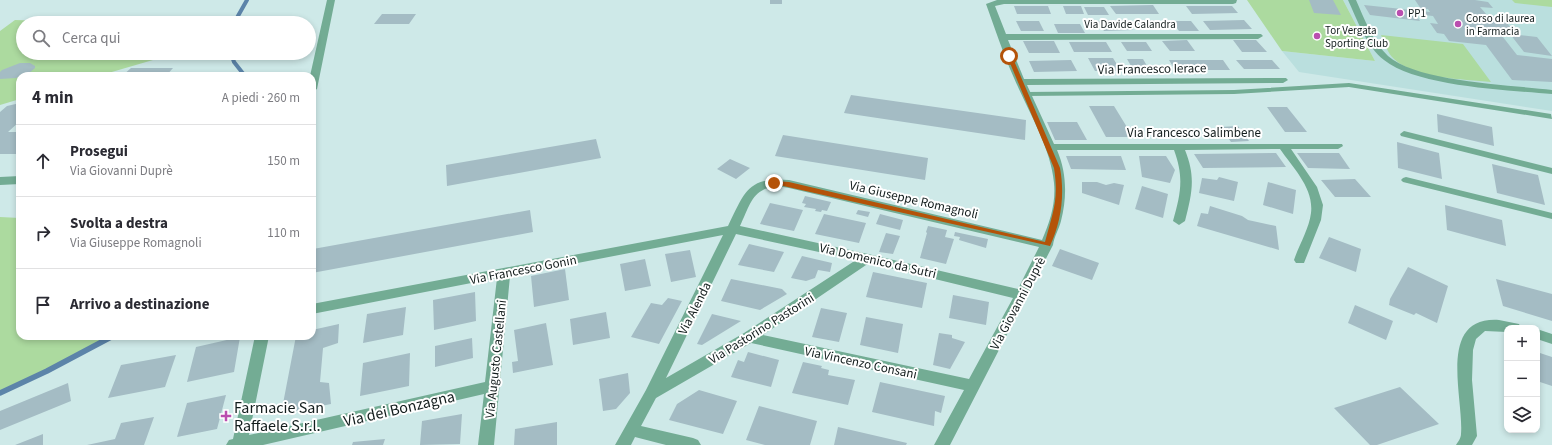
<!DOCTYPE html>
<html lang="it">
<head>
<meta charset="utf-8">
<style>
  :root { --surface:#fff; --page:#f2f2f3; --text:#2b2b33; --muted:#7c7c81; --line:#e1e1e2 }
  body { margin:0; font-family:"Source Sans 3",sans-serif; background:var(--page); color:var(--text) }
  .controls { position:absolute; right:12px; bottom:12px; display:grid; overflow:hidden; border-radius:8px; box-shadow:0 2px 6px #0003 }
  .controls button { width:36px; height:36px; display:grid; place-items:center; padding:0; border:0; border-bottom:1px solid var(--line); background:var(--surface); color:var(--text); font:20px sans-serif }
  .stop { position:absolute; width:12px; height:12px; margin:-9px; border:3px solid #b45309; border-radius:50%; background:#fff }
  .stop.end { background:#b45309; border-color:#fff; box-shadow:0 1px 4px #0008 }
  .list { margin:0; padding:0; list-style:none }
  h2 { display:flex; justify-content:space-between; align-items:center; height:52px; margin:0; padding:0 16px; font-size:17px }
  h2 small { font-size:13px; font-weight:400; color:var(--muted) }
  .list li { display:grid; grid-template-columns:26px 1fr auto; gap:12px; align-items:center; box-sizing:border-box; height:72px; padding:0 16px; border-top:1px solid var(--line) }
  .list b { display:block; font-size:15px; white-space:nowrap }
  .list p { margin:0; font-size:13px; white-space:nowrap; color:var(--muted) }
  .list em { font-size:13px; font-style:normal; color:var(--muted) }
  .icon { flex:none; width:22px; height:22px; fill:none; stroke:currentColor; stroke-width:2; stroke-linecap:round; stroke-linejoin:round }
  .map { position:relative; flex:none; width:1552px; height:445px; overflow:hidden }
  .search { position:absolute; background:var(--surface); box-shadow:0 2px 6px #0003; left:16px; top:16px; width:300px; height:44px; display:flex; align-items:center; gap:10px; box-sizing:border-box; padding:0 14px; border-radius:22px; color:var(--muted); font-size:15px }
  .panel { position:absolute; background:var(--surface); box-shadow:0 2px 6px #0003; left:16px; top:72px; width:300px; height:268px; border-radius:12px }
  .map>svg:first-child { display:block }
  .built { fill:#badfde }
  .green { fill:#acda9f }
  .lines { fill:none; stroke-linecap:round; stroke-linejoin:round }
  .stream-far1 { stroke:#5c84a9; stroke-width:4 }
  .stream { stroke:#5c84a9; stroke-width:5.5 }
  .building { fill:#a4bcc4 }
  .lane { fill:#73ac94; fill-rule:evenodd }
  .street { fill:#73ac94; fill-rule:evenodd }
  .route { fill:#b45309 }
  .poi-dot { fill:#ba4eaf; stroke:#fff; stroke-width:1.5 }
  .labels { text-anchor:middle; stroke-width:4; stroke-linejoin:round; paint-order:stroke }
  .far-poi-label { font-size:11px; fill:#121c1c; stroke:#fff; text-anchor:start }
  .far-street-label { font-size:11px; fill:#121c1c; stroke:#fff }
  .street-label { font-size:13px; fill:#121c1c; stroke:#fff }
  .near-poi-label { font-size:16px; fill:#121c1c; stroke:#fff; text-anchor:start }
  .near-street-label { font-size:16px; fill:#121c1c; stroke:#fff }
</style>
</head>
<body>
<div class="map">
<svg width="1552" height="445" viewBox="0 0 1552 445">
  <rect width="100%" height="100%" fill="#cee9e8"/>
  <path class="built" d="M1343,0H1552V111L1299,72L1282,51L1375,61Z"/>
  <path class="green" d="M1247,0H1343L1375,61L1282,51Z
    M1512,0H1552V7L1515,3Z
    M15,20L110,23H23V53H177L98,76H20V99L0,105V31Z
    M1381,35L1463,44L1491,82C1463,79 1415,79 1394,59C1388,54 1384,42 1381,35Z
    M0,217L20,218V336H113L47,371L0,393Z"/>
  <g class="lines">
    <path class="stream-far1" d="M234,23L247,0
      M231,53L234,62L245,76"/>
    <path class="stream" d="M0,393L47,371L113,336"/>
  </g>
  <path class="building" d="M770,0H782V4H770Z
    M1309,0H1333L1341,15L1314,13Z
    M1415,0H1475L1488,2L1493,8L1480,7L1487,15L1502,17L1515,33L1499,32L1517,55L1552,59V82L1512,80L1486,45L1449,41L1444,34L1437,33L1430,23L1438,24L1433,16L1415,14L1420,21L1370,15L1364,5L1430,12L1428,9H1421Z
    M1153,5L1159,14H1116L1110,6Z
    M1014,6H1048L1051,14H1017Z
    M1063,6H1081L1084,14H1066Z
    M1186,6H1232L1238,13L1192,14Z
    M1084,7H1104L1109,15H1088Z
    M382,14H416L409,24H374Z
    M1126,20L1133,30L1104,31L1097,21Z
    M1154,20L1160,29H1142L1136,21Z
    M1244,20L1252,29L1210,30L1203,21Z
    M1016,21H1039L1044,31H1021Z
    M1172,21H1191L1199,31H1179Z
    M1054,24H1080L1085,33H1058Z
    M1510,34L1537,37L1552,56L1524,52Z
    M1187,40L1195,51H1170L1162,41Z
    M1233,40H1256L1267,52H1242Z
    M1023,41H1054L1060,53H1029Z
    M1069,42H1106L1112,52H1074Z
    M1121,42H1146L1152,51H1127Z
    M1088,58H1113L1121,71H1095Z
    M1127,59H1143L1150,71H1134Z
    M1071,60L1077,71L1034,72L1029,61Z
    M1169,60H1223L1230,70H1175Z
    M1236,60H1272L1280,69H1244Z
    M20,63H30L35,66V68L28,74L16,78L0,79V72L2,70Z
    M131,68H173L166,76H122Z
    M851,95L1026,120L1025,140L844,113Z
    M20,103V121L8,132H20V154H0V112L7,106Z
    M1089,106H1114L1133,137H1106Z
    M1267,107H1287L1307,132H1285Z
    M1437,114L1492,127L1494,146L1438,132Z
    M1047,122H1077L1087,140H1055Z
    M1238,126L1249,141L1231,142L1220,127Z
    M783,135L928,158L925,180L775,156Z
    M596,139L601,158L447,186L446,165Z
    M1397,142L1439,153L1442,179L1398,168Z
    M1276,153L1286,167L1203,168L1194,154Z
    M1297,153H1339L1350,169L1308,168Z
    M1066,156H1121L1126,170L1071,169Z
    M1139,156H1166L1175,170L1170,183L1142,177Z
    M730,159L750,168L736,179L717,169Z
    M1492,164L1538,175L1545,205L1497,193Z
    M1219,177L1238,182L1234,201L1199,193L1202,178L1217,180Z
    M1355,179L1371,197H1335L1321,180Z
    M1082,182H1097L1106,185L1114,183L1124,185L1119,205L1082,193Z
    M1268,182L1296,190L1293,214L1263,205Z
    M1142,186L1168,194L1163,218L1135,209Z
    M805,196L831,202L827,211L822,210L821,212L815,211L816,209L804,207L806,204L802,203Z
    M770,203L803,210L794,231L760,224Z
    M1445,205L1502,220L1506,246L1447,230Z
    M1210,206L1242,216L1248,220L1276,226L1279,250L1197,226L1201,213L1208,214Z
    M530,210L533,232L312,273L313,249Z
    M858,210L870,212L868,217L856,214Z
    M824,214L866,223L859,243L815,234Z
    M880,214L903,220L900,230L876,224Z
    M928,226L947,230L945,237L954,239L946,264L920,258L927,233L926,232Z
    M955,232L988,239L986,248L959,240L960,237L954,236Z
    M886,233L900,236L893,254L879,252Z
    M1329,237L1361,249L1356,272L1319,258Z
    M749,244L784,252L774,272L738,265Z
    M1060,249L1099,263L1092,280L1052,266Z
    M690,250L696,277L671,282L665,254Z
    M802,256L832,263L830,272L818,270L815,278L806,281L791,278Z
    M645,259L651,286L625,291L620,264Z
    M1408,267L1448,286L1437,323L1416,313L1414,315L1389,305L1390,299Z
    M565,269L569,300L534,307L531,276Z
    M873,272L927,283L922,308L866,297Z
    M731,279L782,289L787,294L760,310L721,301Z
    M1496,279L1552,294V321L1503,306Z
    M475,292L476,321L434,330L433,300Z
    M953,295L989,302L986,325L949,318Z
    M668,298L682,301L659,344L631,337L651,303L662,305Z
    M1355,305L1393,321L1386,340L1348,323Z
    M406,307L403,335L363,343L367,314Z
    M821,308L847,313L839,342L812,337Z
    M606,312L610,338L573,345L570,319Z
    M712,314L741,321L702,345L697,344Z
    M866,317L903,324L898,353L860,345Z
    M546,323L553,365L513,373L512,362L518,361L514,330Z
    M339,324L338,343L323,348L320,382L329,383L331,404L281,414L296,336H312V330Z
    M939,333L952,335V338L965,342L950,369L933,365Z
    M240,337L234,372L187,382L196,347Z
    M472,338L473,358L435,367V346Z
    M748,352L779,360L771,387L731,377L738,360L744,362Z
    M1537,352L1552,357V386L1537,381Z
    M410,353L409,386L360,396L363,363Z
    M176,355L165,387L108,398L121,365Z
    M803,362L822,366L821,368L829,370L828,375L855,380L848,405L792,393Z
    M628,373L630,393L616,409L603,411L599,379Z
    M880,382L945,396L941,413L935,411L934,426L872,412Z
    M68,383L71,401L0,430V411Z
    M1400,387L1439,424L1377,445H1370L1334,408Z
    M699,390L737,401L723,434L669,420L677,404Z
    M226,395L217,429L177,437L187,403Z
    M759,406L817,421L810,445H765L746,440Z
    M462,414L460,444L420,445L422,421Z
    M154,417L144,445H87L115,439L121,423Z
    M557,422V445H514L515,429Z
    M838,427L907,443L906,445H834Z
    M43,434V445H15Z
    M385,439L383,445H352L353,442Z"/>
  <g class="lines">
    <path class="lane" d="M1348,0H1356C1364,18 1373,42 1388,56C1417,82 1512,85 1552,90V94C1508,90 1418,87 1384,60C1366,46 1357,19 1348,0Z
      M1349,83L1551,114L1552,119L1349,87L1234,94L1026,96L1022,94L1026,92L1234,90Z
      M1404,131L1552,168V174L1401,136L1400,134Z
      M1406,177L1552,213V219L1403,182L1401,180L1403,178Z"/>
    <path class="street" d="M327,0H335L317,89L312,92V76H310Z
      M997,0H1237L1236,3L1233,4H1004L995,6L1006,34H1261L1263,36L1258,39L1008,40L1024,79L1286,78L1288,80L1283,83L1027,85L1054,144H1342L1343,146L1338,149H1291L1317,187L1323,205L1321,220L1304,263H1296L1294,260C1299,245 1309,229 1311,213C1314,188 1293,168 1280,149L1185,150C1196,177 1192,193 1185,221L1179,225L1173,221C1181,193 1184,177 1174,150H1057C1067,173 1067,198 1061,221C1059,229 1054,237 1053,245L950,445H934L964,390L751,343L656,398L641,426L693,438L698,440L701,445H666L635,437L631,445H615L646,390L723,235L510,276L494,445H478L484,394L263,445H226L229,440L233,439L255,336H269L249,435L485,382L497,278L312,314V304L728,226C744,194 747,176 789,180L1042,240C1050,222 1056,203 1054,183C1051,148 1028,111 1014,78C1003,53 995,29 986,4ZM783,187L789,188L1039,247L1018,289L868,254L740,226C751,203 753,185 783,187ZM736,234L856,260L744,333L666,378ZM869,263L1013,298L969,379L763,335Z
      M20,176V184L0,185V177Z
      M1499,320L1519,324L1521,328H1507V332L1485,331L1476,339L1473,350L1472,380L1477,436L1472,445H1456C1458,442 1461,438 1461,434C1464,398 1436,316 1499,320Z
      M1537,329L1552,334V344L1537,339Z"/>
  </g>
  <path class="route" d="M1009,54L1012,56L1060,168C1065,195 1061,222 1050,246L770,183L774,181L789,182L1045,242C1053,212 1059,200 1054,168L1007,56Z"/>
  <g class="poi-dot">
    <circle cx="1400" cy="13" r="4"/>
    <circle cx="1458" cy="24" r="4"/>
    <circle cx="1317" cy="36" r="4"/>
    <path d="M224 410h4v4h4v4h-4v4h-4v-4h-4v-4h4z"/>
  </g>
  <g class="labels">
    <g class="far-poi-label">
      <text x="1408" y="17">PP1</text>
      <text x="1466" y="22">Corso di laurea<tspan x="1466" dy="13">in Farmacia</tspan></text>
      <text x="1325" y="34">Tor Vergata<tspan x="1325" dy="13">Sporting Club</tspan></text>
    </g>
    <g class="far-street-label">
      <text x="1130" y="28">Via Davide Calandra</text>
    </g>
    <g class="street-label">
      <text transform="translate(1152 68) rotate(-1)" y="5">Via Francesco Ierace</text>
      <text x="1194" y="137">Via Francesco Salimbene</text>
      <text transform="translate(914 199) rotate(13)" y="5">Via Giuseppe Romagnoli</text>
      <text transform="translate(878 260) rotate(13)" y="5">Via Domenico da Sutri</text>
      <text transform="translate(523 269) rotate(-11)" y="5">Via Francesco Gonin</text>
      <text transform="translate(1017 303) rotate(-62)" y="5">Via Giovanni Duprè</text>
      <text transform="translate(694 308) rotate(-63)" y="5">Via Alenda</text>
      <text transform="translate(761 328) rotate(-32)" y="5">Via Pastorino Pastorini</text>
      <text transform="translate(495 359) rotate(-84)" y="5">Via Augusto Castellani</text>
      <text transform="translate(861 362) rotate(12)" y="5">Via Vincenzo Consani</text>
    </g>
    <g class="near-poi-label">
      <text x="234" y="413">Farmacie San<tspan x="234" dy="18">Raffaele S.r.l.</tspan></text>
    </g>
    <g class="near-street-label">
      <text transform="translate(399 408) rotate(-13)" y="6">Via dei Bonzagna</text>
    </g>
  </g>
</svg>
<div class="controls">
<button>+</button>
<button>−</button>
<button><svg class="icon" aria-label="layers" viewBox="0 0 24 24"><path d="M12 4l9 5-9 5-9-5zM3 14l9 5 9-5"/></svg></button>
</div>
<div class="stop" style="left:1009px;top:56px"></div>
<div class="stop end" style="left:774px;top:183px"></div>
<div class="search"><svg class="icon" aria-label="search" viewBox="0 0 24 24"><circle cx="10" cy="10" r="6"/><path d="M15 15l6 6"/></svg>Cerca qui</div>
<section class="panel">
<h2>4 min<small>A piedi · 260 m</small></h2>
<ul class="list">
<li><svg class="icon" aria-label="ahead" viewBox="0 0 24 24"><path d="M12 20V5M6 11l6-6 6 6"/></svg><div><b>Prosegui</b><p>Via Giovanni Duprè</p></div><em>150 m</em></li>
<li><svg class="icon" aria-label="right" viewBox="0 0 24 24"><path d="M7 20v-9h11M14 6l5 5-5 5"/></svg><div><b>Svolta a destra</b><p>Via Giuseppe Romagnoli</p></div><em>110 m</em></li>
<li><svg class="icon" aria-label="arrive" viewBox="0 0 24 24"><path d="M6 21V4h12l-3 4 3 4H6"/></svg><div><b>Arrivo a destinazione</b></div></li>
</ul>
</section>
</div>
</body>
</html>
